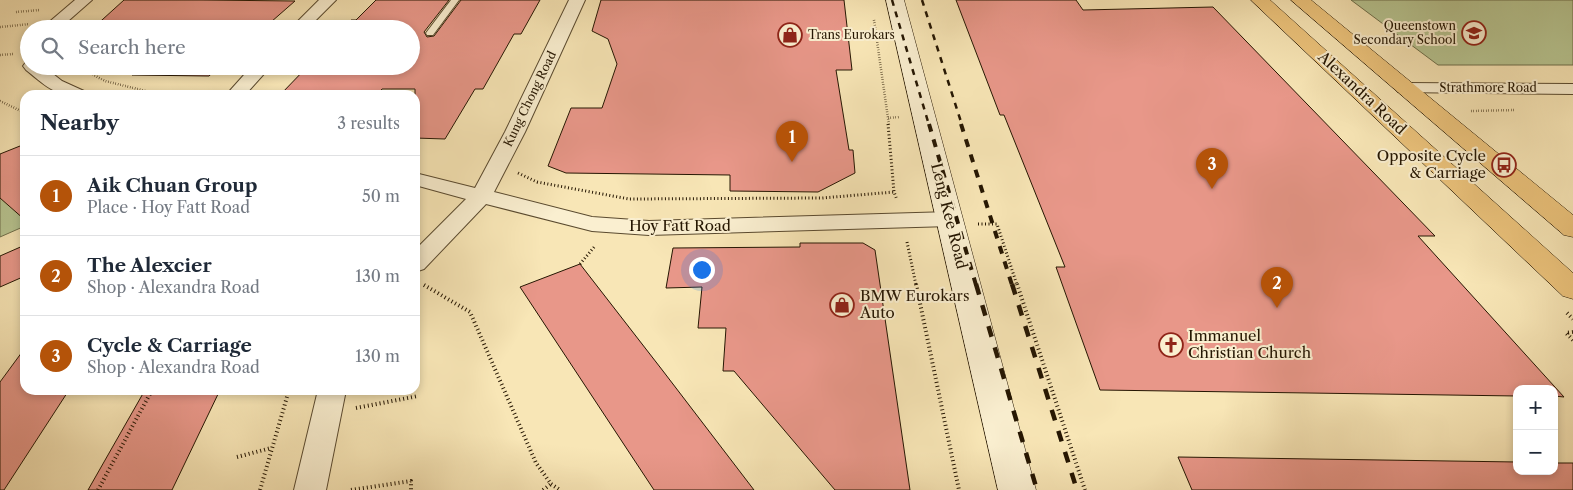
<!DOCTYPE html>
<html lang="en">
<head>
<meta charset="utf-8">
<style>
  :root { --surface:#fff; --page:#f6f6f7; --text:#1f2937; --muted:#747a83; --line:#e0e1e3; --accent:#b45309 }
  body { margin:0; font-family:"Libre Caslon Text",serif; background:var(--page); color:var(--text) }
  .controls { position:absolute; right:15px; bottom:15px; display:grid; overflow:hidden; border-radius:10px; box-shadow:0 2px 8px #0003 }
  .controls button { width:45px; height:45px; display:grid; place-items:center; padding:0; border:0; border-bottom:1px solid var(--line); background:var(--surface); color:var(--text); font:25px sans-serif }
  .you { position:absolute; left:701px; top:269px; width:18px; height:18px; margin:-12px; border:4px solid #fff; border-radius:50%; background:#1a73e8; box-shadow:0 0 0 8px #1a73e833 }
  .badge { display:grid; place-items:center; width:32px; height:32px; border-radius:50%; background:var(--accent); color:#fff; font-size:16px; font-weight:700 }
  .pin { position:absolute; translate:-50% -41px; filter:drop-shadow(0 1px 2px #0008) }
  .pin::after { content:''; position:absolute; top:26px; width:18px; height:15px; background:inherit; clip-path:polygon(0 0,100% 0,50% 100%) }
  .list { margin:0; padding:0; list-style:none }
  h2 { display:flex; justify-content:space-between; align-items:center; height:65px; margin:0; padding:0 20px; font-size:21px }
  h2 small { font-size:16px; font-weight:400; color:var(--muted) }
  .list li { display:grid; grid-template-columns:32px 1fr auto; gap:15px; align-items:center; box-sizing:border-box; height:80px; padding:0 20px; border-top:1px solid var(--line) }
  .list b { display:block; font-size:19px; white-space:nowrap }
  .list p { margin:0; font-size:16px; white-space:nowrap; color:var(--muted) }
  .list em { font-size:16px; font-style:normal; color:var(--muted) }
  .icon { flex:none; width:28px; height:28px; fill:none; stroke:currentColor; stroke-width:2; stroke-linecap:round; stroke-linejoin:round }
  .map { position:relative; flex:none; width:1573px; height:490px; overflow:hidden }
  .search { position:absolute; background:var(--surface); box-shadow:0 2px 8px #0003; left:20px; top:20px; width:400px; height:55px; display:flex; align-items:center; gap:12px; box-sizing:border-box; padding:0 18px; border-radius:28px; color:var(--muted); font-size:19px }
  .panel { position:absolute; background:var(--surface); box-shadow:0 2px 8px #0003; left:20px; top:90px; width:400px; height:305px; border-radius:15px }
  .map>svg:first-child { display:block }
  .green { fill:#b8c692; stroke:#6e6e4a }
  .building { fill:#e89789; stroke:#251602 }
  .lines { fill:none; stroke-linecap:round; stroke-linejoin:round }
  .lane-casing { stroke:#5a4a2f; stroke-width:2 }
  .street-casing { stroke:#5a4a2f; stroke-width:2 }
  .secondary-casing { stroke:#251602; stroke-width:1 }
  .primary-casing { stroke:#251602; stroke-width:1 }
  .path-far2 { stroke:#251602; stroke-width:2.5; stroke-dasharray:0.5 2; stroke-linecap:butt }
  .path-far1 { stroke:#251602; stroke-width:3; stroke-dasharray:1 2.5; stroke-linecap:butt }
  .path { stroke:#251602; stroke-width:4; stroke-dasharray:1 3; stroke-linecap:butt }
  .lane { fill:#faefd0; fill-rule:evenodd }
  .street { fill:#faefd0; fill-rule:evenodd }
  .secondary { fill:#faefd0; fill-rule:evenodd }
  .primary { fill:#ecc37b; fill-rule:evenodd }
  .rail-far2 { stroke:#251602; stroke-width:2.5; stroke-dasharray:6 6; stroke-linecap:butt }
  .rail-far1 { stroke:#251602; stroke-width:4; stroke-dasharray:8 8; stroke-linecap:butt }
  .rail { stroke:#251602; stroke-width:4.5; stroke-dasharray:11 11; stroke-linecap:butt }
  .labels { text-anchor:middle; stroke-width:4; stroke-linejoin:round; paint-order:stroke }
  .far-poi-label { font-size:12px; fill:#251602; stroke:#faefd0; text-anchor:end }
  .far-street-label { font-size:12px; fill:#251602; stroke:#faefd0 }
  .street-label { font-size:15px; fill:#251602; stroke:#faefd0 }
  .poi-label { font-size:15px; fill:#251602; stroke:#faefd0; text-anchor:start }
</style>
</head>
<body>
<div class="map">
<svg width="1573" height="490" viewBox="0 0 1573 490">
  <rect width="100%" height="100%" fill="#f8e6b6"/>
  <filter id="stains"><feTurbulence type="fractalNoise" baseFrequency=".004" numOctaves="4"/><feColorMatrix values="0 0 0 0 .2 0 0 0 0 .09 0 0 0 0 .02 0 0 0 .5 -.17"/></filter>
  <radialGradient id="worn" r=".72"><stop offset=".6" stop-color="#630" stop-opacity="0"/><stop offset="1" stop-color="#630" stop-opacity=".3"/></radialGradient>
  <path class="green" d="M1351,0H1573V65H1438Z
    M0,180L25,199V226L0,237Z"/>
  <path class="building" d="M124,0H202L295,1L263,29H92Z
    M376,0H449L424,32L427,37L434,36L461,0H540L521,34H514L483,89H475L445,139L415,138V89H382L377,95H280L308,66H411V29H343L351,20H356Z
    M601,0H844L852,70H836L849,150H853L855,173L818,192L730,191V175L566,173L548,166L571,108H602L617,64L608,39L592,31Z
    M956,0H1076L1083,10L1213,7L1435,236H1418L1564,397L1554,396V389H1517V396L1100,390L1056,267H1065L1004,115H1000Z
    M143,66H220L209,76L132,75Z
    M25,144V220L0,198V154Z
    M800,243H863L875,250L910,490H835L734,371H723L726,328H698L702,287L666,288L673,248L800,247Z
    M25,245V276L0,287V256Z
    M580,264L663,371L754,490H654L520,287Z
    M25,348V390H69L4,490H0V382Z
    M145,390H220L172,490H88Z
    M1178,457L1517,462V471H1554V463H1573V490H1192Z"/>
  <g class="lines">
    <g class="lane-casing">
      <path id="lane" d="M451,0H459L433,35H427L426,33Z"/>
    </g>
    <g class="street-casing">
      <path id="street" d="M75,0H92L59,29H41Z
        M319,0H336L307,29H290Z
        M569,0H585L525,132L494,192L592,217L649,221L950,212L958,214L961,219L958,224L950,226L649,235L592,231L486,204L424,269L415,272V250L466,199L415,185V173L475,188L505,132Z
        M26,62H29V66H43L62,81L84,91L86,95C53,95 51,90 26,70L23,66Z
        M252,66H271L245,95H226Z
        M1404,83L1573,84V94L1398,92L1395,88L1398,84Z
        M318,390H346L326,490H294Z"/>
    </g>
    <g class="secondary-casing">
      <path id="secondary" d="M886,0H904L1036,490H998Z"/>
    </g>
    <g class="primary-casing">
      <path id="primary" d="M1251,0H1270L1573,273V299L1563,296Z
        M1291,0H1311L1573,215V237L1564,235Z"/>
    </g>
    <path class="path-far2" d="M16,12L40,10
      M874,20L889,125
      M0,27L29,24
      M0,55L13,54
      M77,66L105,81L162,95
      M98,92L106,95
      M0,101L25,113
      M1471,111L1515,110
      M888,118L900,117"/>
    <path class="path-far1" d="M888,124L894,192L897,200
      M518,173L537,182L629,199L822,198L894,192
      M978,224H997L1017,285
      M907,242L916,285
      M580,264L595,246"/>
    <path class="path" d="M916,284L959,490
      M1017,284L1085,490
      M424,285L470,312L536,463L551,484L560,490
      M1567,313L1573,319
      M1573,332L1566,333L1573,340
      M415,347H422
      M356,408L418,396
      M237,457L271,448
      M98,490L152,390
      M260,490L289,390
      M351,490L411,481V490
      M543,490L551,484"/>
    <use href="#lane" class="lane"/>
    <use href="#street" class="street"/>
    <use href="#secondary" class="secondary"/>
    <use href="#primary" class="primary"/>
    <path class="rail-far2" d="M892,0L929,125
      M922,0L962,125"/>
    <path class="rail-far1" d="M929,124L976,285
      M961,124L1012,285"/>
    <path class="rail" d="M976,284L1037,490
      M1012,284L1077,490"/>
  </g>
  <defs>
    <g id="school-ring" transform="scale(1.25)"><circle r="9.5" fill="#faefd0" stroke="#8f2418" stroke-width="1.5"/><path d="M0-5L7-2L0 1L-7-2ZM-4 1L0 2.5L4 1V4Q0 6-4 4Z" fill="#8f2418"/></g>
    <g id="shop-ring" transform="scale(1.25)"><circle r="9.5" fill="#faefd0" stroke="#8f2418" stroke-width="1.5"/><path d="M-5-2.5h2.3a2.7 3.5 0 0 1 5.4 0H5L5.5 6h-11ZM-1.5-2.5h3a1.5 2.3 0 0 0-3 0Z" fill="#8f2418"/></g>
    <g id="bus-ring" transform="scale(1.25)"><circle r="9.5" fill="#faefd0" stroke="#8f2418" stroke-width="1.5"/><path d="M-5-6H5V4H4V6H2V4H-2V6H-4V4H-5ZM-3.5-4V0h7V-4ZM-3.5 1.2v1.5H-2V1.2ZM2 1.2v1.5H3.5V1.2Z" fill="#8f2418"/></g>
    <g id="church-ring" transform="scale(1.25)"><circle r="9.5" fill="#faefd0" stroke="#8f2418" stroke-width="1.5"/><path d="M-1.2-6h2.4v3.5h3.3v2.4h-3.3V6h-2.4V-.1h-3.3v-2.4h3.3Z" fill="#8f2418"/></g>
  </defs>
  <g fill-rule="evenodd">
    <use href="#school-ring" x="1474" y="33"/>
    <use href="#shop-ring" x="790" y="35"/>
    <use href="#bus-ring" x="1504" y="165"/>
    <use href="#shop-ring" x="842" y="305"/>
    <use href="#church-ring" x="1171" y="345"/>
  </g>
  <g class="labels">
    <g class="far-poi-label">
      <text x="1456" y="30">Queenstown<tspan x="1456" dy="14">Secondary School</tspan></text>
      <text x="808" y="39" text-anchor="start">Trans Eurokars</text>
    </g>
    <g class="far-street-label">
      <text x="1488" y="92">Strathmore Road</text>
      <text transform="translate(530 99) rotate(-64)" y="4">Kung Chong Road</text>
    </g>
    <g class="street-label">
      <text transform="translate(1362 93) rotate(43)" y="5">Alexandra Road</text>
      <text transform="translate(949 216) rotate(76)" y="5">Leng Kee Road</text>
      <text x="680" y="231">Hoy Fatt Road</text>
    </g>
    <g class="poi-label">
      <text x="1486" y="161" text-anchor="end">Opposite Cycle<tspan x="1486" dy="17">&amp; Carriage</tspan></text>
      <text x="860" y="301">BMW Eurokars<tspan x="860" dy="17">Auto</tspan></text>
      <text x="1188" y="341">Immanuel<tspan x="1188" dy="17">Christian Church</tspan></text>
    </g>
  </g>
  <rect width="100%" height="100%" filter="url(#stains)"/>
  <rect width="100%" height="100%" fill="url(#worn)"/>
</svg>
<div class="controls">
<button>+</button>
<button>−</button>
</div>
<div class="you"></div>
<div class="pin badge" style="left:792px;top:162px">1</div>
<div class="pin badge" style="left:1277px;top:308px">2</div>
<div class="pin badge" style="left:1212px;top:189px">3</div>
<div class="search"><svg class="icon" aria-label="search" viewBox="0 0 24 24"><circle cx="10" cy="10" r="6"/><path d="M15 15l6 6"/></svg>Search here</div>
<section class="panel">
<h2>Nearby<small>3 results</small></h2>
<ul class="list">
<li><span class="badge">1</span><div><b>Aik Chuan Group</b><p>Place · Hoy Fatt Road</p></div><em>50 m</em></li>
<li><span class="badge">2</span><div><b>The Alexcier</b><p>Shop · Alexandra Road</p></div><em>130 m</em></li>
<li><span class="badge">3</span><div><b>Cycle &amp; Carriage</b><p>Shop · Alexandra Road</p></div><em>130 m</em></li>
</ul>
</section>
</div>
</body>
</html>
